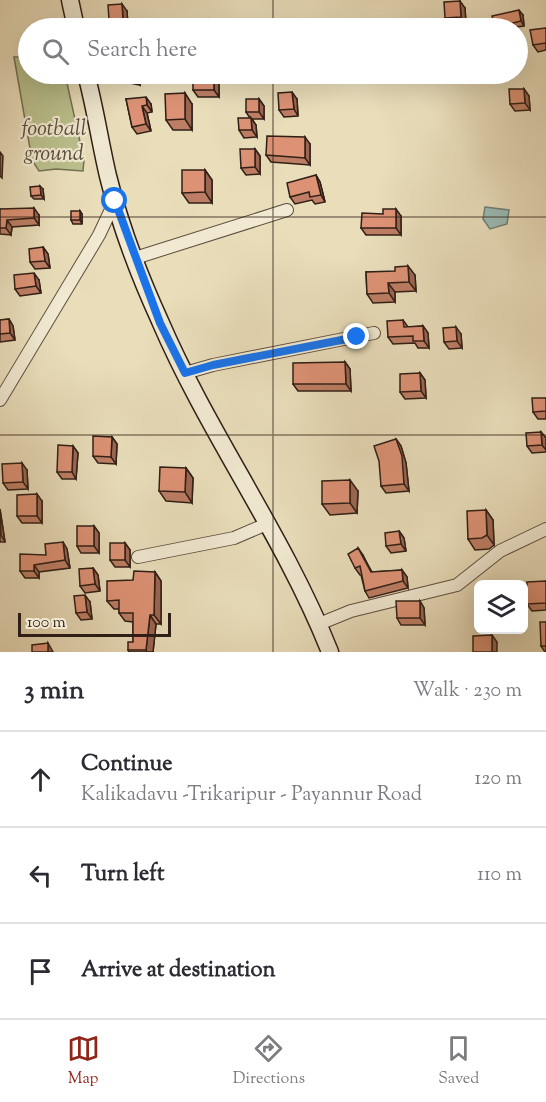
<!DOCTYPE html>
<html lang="en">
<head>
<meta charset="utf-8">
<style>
  :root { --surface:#fff; --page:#f7f7f7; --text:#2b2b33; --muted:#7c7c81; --line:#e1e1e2; --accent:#8f2418 }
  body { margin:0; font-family:"Sorts Mill Goudy",serif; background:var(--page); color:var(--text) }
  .controls { position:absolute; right:18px; bottom:18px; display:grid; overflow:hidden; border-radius:9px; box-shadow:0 6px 24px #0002 }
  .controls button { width:54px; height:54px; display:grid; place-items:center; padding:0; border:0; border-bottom:2px solid var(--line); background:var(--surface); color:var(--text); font:30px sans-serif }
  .scale { position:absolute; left:18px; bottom:15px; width:153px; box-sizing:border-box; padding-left:6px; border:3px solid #301f16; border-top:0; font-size:16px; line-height:21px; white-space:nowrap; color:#301f16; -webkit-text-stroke:4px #f1e9d2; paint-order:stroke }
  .stop { position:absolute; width:18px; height:18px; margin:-14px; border:4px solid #1a73e8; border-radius:50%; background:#fff }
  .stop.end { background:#1a73e8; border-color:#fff; box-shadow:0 2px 6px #0008 }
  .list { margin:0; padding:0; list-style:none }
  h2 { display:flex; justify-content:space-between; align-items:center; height:78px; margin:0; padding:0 24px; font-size:26px }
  h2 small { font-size:20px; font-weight:400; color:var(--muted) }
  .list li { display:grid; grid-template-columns:39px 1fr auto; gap:18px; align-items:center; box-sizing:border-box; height:96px; padding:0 24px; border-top:2px solid var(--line) }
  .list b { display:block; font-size:22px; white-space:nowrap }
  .list p { margin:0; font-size:20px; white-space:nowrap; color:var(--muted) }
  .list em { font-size:20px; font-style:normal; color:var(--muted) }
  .icon { flex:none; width:33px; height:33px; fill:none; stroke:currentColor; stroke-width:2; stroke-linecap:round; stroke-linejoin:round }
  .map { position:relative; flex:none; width:546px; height:652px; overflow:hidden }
  .search { position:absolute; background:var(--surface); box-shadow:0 6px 24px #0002; left:18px; right:18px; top:18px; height:66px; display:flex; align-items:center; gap:15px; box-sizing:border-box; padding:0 21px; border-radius:33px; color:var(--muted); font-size:22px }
  .sheet { height:366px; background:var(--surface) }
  nav { display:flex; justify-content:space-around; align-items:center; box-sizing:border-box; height:84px; border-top:2px solid var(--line); background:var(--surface); font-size:16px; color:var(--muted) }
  nav a { display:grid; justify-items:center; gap:3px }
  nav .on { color:var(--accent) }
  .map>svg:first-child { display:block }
  .green { fill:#bac08d; stroke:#757052; stroke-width:1.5 }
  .water { fill:#99bbb5; stroke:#6f7d75; stroke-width:1.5 }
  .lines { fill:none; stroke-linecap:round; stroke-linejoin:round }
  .minor-casing { stroke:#5e4e3f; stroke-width:14 }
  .secondary-casing { stroke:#301f16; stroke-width:19 }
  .minor { stroke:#f1e9d2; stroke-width:12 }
  .secondary { stroke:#f1e9d2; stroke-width:16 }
  .wall { fill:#be7e65; stroke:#301f16; stroke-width:1.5 }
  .shaded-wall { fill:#9b6652; stroke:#301f16; stroke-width:1.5 }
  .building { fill:#dd9275; stroke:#301f16; stroke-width:1.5 }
  .route { stroke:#1a73e8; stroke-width:8 }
  .grid { fill:none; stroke:#301f16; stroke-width:1.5; stroke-opacity:0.55 }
  .labels { text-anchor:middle; stroke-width:4.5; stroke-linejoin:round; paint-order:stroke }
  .park-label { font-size:22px; font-style:italic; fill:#594f3a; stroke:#f1e9d2 }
</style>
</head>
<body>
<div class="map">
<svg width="546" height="652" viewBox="0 0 546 652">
  <rect width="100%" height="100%" fill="#e9ddba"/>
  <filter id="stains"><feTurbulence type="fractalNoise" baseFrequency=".00333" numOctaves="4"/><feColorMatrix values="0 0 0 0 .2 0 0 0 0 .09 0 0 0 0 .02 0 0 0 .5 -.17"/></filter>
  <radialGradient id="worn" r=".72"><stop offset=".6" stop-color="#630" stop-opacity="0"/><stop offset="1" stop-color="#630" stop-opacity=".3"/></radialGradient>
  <path class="green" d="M14,57H28V74H65L84,160L83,171L56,169L39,171L32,160Z"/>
  <path class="water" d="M485,207L509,210L507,224L490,229L483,219Z"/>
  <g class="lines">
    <g class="minor-casing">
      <path id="minor" d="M135,258L287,210
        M185,373L213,365L374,333
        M0,400L99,235L115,201
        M138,557L234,538L269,523
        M319,624L351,611L457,585L500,551L546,529"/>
    </g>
    <g class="secondary-casing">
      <path id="secondary" d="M70,0L76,28
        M86,74C95,107 100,142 108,176C120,225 139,275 160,321C209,435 284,536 330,652"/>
    </g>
    <use href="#minor" class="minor"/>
    <use href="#secondary" class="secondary"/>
  </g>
  <path class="wall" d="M465,8L466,24L450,25L445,18Z
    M127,11L128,26L120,27H137L139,28H118V27H114L109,20Z
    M523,15L524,26L516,27V28H497L495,26Z
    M546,28V50L538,52L533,45Z
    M518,32L522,47L518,48Z
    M119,74H141L140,85L125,82Z
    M219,77V97H198L193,90Z
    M524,89L529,96L530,110L515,111L510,104Z
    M126,99L151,104L152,112L147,113L151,131L137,134L132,127Z
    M259,99L264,106V119H252L256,125L257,137L244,138L239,130L250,118L246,112Z
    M297,99L298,116L284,117L279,110Z
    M192,104V130H173L166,120Z
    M310,144V165L271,162L266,155Z
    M255,149L260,156V174L246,175L241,168Z
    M205,170L212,180V203H189L182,193Z
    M316,175L320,182L325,202L315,204L312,200L295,204L290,197Z
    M43,189L44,199H34L31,196Z
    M0,209L39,215V225L12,227L11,235L0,234Z
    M80,211L82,214V224H73L71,220Z
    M401,216V235H366L361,228Z
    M43,247L48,254L50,268L35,269L30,262Z
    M366,272L415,275L416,291L395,292V302L373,303L367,294Z
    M39,280L41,293L20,296L15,289Z
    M9,319L13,326L15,340L0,342V320Z
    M403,320L408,327L423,326L428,333L429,348H418L415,343L393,344L388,337Z
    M461,334L462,348L449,349L444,342Z
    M345,362L350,369L351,391H298L293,384Z
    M420,373L425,380L426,398L405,399L400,392Z
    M546,398V419H538L533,412Z
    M541,432L546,438V452L532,453L527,446Z
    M112,437L117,444L116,464L98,463L93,456Z
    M396,439L401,446L406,463L409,491L386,493L381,486Z
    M73,446L78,453L76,479H62L57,472Z
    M186,468L193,478L192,503L166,501L159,491Z
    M27,470L28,489L8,490L3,483Z
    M358,491L357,513L330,515L322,504Z
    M42,501V523H22L17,516Z
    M0,509L5,542H0Z
    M486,510L493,520L494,545L489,549L475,550L468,539Z
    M94,526L99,533V553H81L77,546Z
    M399,531L404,538L406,551L391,553L386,546Z
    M63,542L67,549L70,568L39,572V578H25L20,571L46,555Z
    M125,543L130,550V567H115L110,560Z
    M358,548L372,572L402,570L407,577L408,588L369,598L365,591L361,575H360L355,568Z
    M93,568L98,575L100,591L85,593L80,586Z
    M155,572L161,581V624H156L153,652H129L128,650L133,642V622L125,621L119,613V609H114L107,601L133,580Z
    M546,581V610L532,611L527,604Z
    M420,601L424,608L425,625H401L397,618Z
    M90,602L92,619L81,620L76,613Z
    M546,622V652H545L541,646Z"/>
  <path class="shaded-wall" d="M460,1L465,8L466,24L461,17Z
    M122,4L127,11L128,26L123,19Z
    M519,10L523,15L524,26L521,21Z
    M209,20L212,24V28H210Z
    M232,21L237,28H232Z
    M518,32L522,47L519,42L518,38Z
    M133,74H141L140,85L133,75Z
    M214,74H216L219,77V97L214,90Z
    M524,89L529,96L530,110L525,103Z
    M292,92L297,99L298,116L294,109Z
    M185,93L192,104V130L185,119Z
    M146,97L151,104L152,112L147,105Z
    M259,99L264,106V119L259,112Z
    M142,106L147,113L151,131L146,124Z
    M251,118L256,125L257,137L252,130Z
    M305,137L310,144V165L305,158Z
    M255,149L260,156V174L255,167Z
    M0,152L3,156L2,178L0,176Z
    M205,170L212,180V203L205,192Z
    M316,175L320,182L325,202L321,195Z
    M40,186L43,189L44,199L41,195Z
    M34,208L39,215V225L34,218Z
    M396,209L401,216V235L396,228Z
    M80,211L82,214V224L80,220Z
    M7,220L12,227L11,235L6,228Z
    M43,247L48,254L50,268L45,261Z
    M408,266L415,275L416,291L409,282Z
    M34,273L39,280L41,293L36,286Z
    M388,283L395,292V302L389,293Z
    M9,319L13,326L15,340L10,333Z
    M423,326L428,333L429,348L424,341Z
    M456,327L461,334L462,348L457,341Z
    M345,362L350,369L351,391L346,384Z
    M420,373L425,380L426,398L421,391Z
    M541,432L546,438V450L542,445Z
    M112,437L117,444L116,464L111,457Z
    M396,439L401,446L406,463L409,491L404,484Z
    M73,446L78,453L76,479L72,472Z
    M22,463L27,470L28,489L23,482Z
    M186,468L193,478L192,503L185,492Z
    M350,480L358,491L357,513L350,503Z
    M37,494L42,501V523L37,516Z
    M0,509L5,542L1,535Z
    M486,510L493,520L494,545L487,535Z
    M94,526L99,533V553L94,546Z
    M399,531L404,538L406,551L401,544Z
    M63,542L67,549L70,568L65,560Z
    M125,543L130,550V567L125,560Z
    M358,548L363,555L375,579L371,572Z
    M34,565L39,572V578L34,571Z
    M93,568L98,575L100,591L95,584Z
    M402,570L407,577L408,588L403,581Z
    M155,572L161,581V624L154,615Z
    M85,595L90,602L92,619L87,612Z
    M420,601L424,608L425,625L420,618Z
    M150,615L156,624L153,652H147L146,650Z
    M492,635L497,642V652H492Z
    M48,643L52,650L53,652H48Z"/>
  <path class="building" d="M460,1L461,17L445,18L444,2Z
    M122,4L123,19L109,20L108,5Z
    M519,10L521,21L513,23L515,28H502L500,24L495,26L492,16Z
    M209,20L210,28H197L196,21Z
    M215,21H232V28H215Z
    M118,27H137V28H118Z
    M546,28V43L533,45L530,30Z
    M193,74H214V90H193Z
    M509,89H524L525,103L510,104Z
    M292,92L294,109L279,110L278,93Z
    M185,93V119L166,120L165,94Z
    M146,97L147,105L142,106L146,124L132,127L126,99Z
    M246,99H259V112H246Z
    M238,118H251L252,130H239Z
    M267,136L305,137V158L266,155Z
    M240,149H255V167L241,168Z
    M182,170H205V192L182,193Z
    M316,175L321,195L310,197L309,192L290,197L287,183Z
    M40,186L41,195L31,196L30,187Z
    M34,208V218L7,220L6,228H0V209Z
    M383,209H396V228H361L362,213L383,214Z
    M71,211H80V220H71Z
    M43,247L45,261L30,262L29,249Z
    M408,266L409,282L388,283L389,293L367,294L366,272L395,271V267Z
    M34,273L36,286L15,289L14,275Z
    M9,319L10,333L0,334V320Z
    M403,320L404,327L423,326L424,341H413V336L388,337L387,321Z
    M456,327L457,341L444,342L443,328Z
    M345,362L346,384H293V363Z
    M420,373L421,391L400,392V374Z
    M532,398H546V411L533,412Z
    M541,432L542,445L527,446L526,433Z
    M93,436L112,437L111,457L93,456Z
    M396,439L402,456L404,484L381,486L379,461L374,446Z
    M58,445L73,446L72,472H57Z
    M22,463L23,482L3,483L2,464Z
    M160,467L186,468L185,492L159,491Z
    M350,480V503L322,504V481Z
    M37,494V516H17V495Z
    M486,510L487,535L482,538L468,539L467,511Z
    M77,526H94V546H77Z
    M399,531L401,544L386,546L385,533Z
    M63,542L65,560L34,565V571H20V554L46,555L45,544Z
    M110,543H125V560H110Z
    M358,548L371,572L402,570L403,581L365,591L360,566L355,568L348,554Z
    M93,568L95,584L80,586L79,569Z
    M134,571L155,572L154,615H150L146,650H128V642H133V613H119V600L107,601V581L133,580Z
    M546,581V603L527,604V582Z
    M85,595L87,612L76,613L74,596Z
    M396,601H420V618H397Z
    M540,622H546V646H541Z
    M492,635V652H473V636Z
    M48,643V652H32V645Z"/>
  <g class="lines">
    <path class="route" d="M115,201L160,323L185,373L213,365L357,337"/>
  </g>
  <path class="grid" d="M273,0V28M273,74V652M0,217H546M0,435H546"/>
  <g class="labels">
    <g class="park-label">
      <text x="54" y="135">football<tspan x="54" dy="25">ground</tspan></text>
    </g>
  </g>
  <rect width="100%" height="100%" filter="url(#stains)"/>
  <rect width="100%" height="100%" fill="url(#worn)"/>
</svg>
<div class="controls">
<button><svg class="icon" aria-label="layers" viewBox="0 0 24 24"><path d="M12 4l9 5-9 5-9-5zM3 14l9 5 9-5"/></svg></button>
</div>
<div class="scale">100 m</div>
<div class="stop" style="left:115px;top:201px"></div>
<div class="stop end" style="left:357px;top:337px"></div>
<div class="search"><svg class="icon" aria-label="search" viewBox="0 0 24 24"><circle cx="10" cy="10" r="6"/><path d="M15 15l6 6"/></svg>Search here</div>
</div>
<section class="sheet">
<h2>3 min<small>Walk · 230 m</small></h2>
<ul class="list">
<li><svg class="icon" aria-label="ahead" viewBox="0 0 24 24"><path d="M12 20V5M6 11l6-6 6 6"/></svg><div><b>Continue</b><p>Kalikadavu -Trikaripur - Payannur Road</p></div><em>120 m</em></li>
<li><svg class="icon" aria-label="left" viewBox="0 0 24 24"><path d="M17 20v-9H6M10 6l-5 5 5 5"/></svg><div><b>Turn left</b></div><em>110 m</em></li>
<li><svg class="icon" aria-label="arrive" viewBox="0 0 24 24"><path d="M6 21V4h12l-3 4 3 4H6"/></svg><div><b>Arrive at destination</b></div></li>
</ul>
</section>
<nav>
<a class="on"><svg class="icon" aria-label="map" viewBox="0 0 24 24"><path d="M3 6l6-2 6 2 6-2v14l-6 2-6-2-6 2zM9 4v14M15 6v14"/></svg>Map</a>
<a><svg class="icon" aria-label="directions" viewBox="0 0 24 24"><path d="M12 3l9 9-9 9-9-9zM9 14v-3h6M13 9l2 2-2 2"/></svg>Directions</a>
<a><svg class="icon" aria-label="saved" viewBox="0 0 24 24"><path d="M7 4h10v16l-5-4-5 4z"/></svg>Saved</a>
</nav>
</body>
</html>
